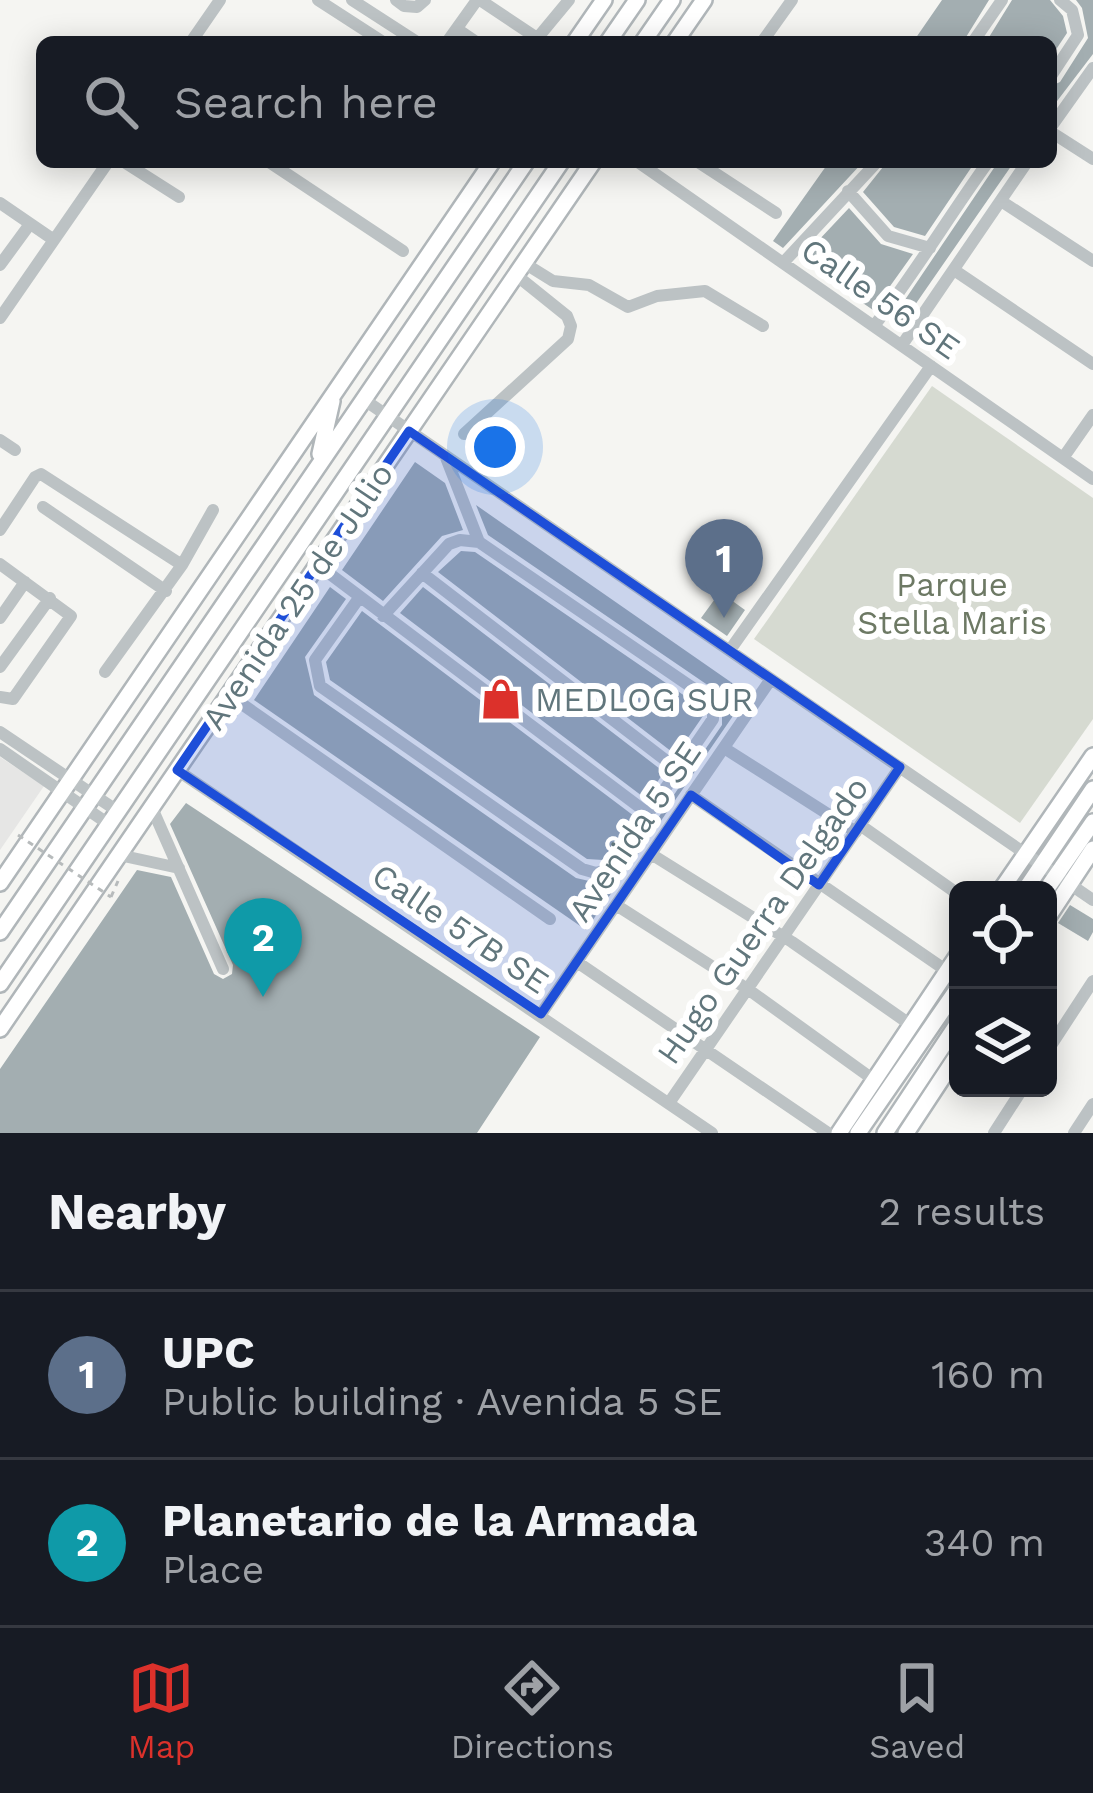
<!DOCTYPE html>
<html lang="en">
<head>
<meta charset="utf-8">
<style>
  :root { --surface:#171b24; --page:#242831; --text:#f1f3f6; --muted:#9ea1a6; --line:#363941; --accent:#dc312b }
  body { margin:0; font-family:"Work Sans",sans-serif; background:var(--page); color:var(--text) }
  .controls { position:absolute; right:36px; bottom:36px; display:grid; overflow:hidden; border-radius:18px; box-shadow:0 6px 30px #0003 }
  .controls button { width:108px; height:108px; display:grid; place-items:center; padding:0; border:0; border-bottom:3px solid var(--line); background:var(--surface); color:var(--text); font:60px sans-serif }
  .you { position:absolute; left:495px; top:447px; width:42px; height:42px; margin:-30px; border:9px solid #fff; border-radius:50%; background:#1a73e8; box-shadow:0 0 0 18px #1a73e833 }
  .badge { display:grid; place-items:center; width:78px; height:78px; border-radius:50%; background:var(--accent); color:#fff; font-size:39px; font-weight:700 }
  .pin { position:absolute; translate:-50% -99px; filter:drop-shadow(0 3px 6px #0008) }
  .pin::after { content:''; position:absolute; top:63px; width:42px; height:36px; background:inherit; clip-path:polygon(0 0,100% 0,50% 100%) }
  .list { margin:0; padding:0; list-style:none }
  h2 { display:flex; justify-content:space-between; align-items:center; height:156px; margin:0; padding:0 48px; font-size:51px }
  h2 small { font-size:39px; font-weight:400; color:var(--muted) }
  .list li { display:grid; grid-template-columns:78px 1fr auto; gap:36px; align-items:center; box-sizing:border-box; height:168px; padding:0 48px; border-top:3px solid var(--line) }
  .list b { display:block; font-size:45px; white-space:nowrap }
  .list p { margin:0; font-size:39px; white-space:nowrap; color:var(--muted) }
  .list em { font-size:39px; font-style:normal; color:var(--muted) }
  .icon { flex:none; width:66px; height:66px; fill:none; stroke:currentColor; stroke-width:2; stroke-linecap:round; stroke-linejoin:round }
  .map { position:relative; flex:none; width:1093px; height:1133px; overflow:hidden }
  .search { position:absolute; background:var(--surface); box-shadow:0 6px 30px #0003; left:36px; right:36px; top:36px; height:132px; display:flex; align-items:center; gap:30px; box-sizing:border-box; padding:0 42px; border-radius:18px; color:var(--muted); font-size:45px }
  .sheet { height:492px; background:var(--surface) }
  nav { display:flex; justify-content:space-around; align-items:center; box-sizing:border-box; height:168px; border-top:3px solid var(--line); background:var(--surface); font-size:33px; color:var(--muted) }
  nav a { display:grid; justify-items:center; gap:6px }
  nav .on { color:var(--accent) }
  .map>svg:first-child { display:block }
  .built { fill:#e6e6e5 }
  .green { fill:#d6dad1 }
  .building { fill:#a3aeb1 }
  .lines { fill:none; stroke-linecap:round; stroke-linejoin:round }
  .major-casing { stroke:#b0b6b9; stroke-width:20 }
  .path { stroke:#b7bbbc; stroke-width:3; stroke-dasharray:6 6; stroke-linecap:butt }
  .minor { stroke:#bcc2c4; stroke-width:12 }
  .major { stroke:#fff; stroke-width:15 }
  .path-bridge { stroke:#b7bbbc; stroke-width:3; stroke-dasharray:6 6; stroke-linecap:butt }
  .marked { fill:#1d4ed8; fill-opacity:0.2; stroke:#1d4ed8; stroke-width:9; stroke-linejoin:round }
  .labels { text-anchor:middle; stroke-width:12; stroke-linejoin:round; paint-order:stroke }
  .street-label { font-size:33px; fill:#61767c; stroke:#fff }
  .park-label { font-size:33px; fill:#6d7964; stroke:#fff }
  .poi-label { font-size:33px; fill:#61767c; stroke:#fff; text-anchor:start }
</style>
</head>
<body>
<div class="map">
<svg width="1093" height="1133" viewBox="0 0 1093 1133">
  <rect width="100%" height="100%" fill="#f5f5f2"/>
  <path class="built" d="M0,757L44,786L0,850Z"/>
  <path class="green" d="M932,386L1093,498V719L1020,823L754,639Z"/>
  <path class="building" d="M942,0H989L963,42H913Z
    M1012,0H1050L1063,16L1067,33L1051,57V42H986Z
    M1076,0H1093V54L1051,109V86L1060,82L1088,38L1082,8Z
    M829,162H863L783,248L773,241Z
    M887,162H975L925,236L894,227L863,192Z
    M998,162H1014L899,328L890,322Z
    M849,208L881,244L913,254L873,310L800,260Z
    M415,462L445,483L463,530L442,536L383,601L342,570Z
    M476,505L748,694L586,930L254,700L330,587L346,599L305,657L314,695L576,878L598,883L618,876L722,725V702L712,688L488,535Z
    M461,551L475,552L698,705L703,716L676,755L438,572Z
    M423,587L664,772L646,799L400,613Z
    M720,592L745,610L727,636L701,618Z
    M362,611L634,816L603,860L587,859L330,680L326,662Z
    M186,803L540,1037L477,1133H0V1069L137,870L171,877L214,974L223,979L232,974L233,965L170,824Z
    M1070,905L1093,919V932L1088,941L1058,923Z"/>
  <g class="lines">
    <g class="major-casing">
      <path id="major" d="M575,42L604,0
        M608,42L637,0
        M643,42L672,0
        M675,42L704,0
        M320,454L332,401
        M0,883L492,162
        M1001,890L1093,756
        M1025,890L1093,789
        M1046,890L1093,822
        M1048,917L1093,849
        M0,932L526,162
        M0,984L561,162
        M0,1029L593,162
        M839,1133L958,955
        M858,1133L958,988
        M885,1133L958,1023
        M906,1133L958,1054"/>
    </g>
    <path class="path" d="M111,897L118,881"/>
    <path class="minor" d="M318,0L383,42
      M352,0L417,42
      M396,0L404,6L417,7L425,0
      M480,0L543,42
      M457,29L476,42
      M535,41L569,0
      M191,42L220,0
      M447,42L477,0
      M762,42L792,0
      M973,42L1002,0
      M1051,76L1078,35L1072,10L1060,0
      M1051,127L1093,68
      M1051,132L1093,159
      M124,162L179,197
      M269,162L403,251
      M638,162L1093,479
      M698,162L776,213
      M848,191L888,236L930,248
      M1001,201L1093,261
      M0,203L54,240
      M524,263L553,281L589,285L628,307L657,296L705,291L763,326
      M783,263L877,162
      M0,265L30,224
      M954,270L1093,364
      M0,318L108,162
      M874,326C915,273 949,216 988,162
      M902,345L1027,162
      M363,399L1093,900
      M464,434L568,339L571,326L567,316L516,275
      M0,440L15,450
      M445,455L479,542
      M1063,458L1093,415
      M43,507L166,591
      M0,530L35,477L41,474L182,565L213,510
      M0,564L71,616L13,699L0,697
      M318,565L646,812
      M422,573L677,769
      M359,598L315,660L320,686L582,869L596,873L610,869L713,719V707L706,697L479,542L460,540L449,544L383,616
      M0,618L25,582
      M730,650L931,366
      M0,667L50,598
      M105,672L182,565
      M229,695L550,919
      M0,732L119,812
      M724,748L856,832
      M0,749L110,825
      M177,770L712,1133
      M691,795L947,971
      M152,808L223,969
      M860,825L958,894
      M651,854L792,942L911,1025
      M119,855L179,868
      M616,905L749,990L874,1080
      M577,962L828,1133
      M541,1014L771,679
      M1048,1050L1093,981
      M669,1103L900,767
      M994,1133L1023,1088
      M1074,1133L1093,1104"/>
    <use href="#major" class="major"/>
    <path class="path-bridge" d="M18,835L111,897"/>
  </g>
  <path class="marked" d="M409,431L900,767L819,885L691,795L541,1014L177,770Z"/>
  <defs>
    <g id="shop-bare" transform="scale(3.24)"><path d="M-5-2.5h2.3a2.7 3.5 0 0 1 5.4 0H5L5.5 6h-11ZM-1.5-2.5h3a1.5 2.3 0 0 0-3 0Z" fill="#dc312b" stroke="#fff" stroke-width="2.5" paint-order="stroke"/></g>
  </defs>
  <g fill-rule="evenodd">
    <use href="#shop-bare" x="501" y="699"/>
  </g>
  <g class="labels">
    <g class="street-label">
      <text transform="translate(881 298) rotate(35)" y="12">Calle 56 SE</text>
      <text transform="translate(297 596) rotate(-56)" y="12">Avenida 25 de Julio</text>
      <text transform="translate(634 831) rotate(-56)" y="12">Avenida 5 SE</text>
      <text transform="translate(762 920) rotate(-55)" y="12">Hugo Guerra Delgado</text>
      <text transform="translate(461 928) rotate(34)" y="12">Calle 57B SE</text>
    </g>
    <g class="park-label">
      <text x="952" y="596">Parque<tspan x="952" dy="38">Stella Maris</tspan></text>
    </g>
    <g class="poi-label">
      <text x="535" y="711">MEDLOG SUR</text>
    </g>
  </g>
</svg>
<div class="controls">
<button><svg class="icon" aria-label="locate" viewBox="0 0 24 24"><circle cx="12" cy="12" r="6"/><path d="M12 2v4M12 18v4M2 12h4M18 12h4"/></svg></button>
<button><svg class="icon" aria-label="layers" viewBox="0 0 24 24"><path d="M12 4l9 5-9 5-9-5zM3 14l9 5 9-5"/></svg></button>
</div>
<div class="you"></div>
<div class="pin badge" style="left:724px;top:618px;background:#5c6f8a">1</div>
<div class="pin badge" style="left:263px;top:997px;background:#0f9aa8">2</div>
<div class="search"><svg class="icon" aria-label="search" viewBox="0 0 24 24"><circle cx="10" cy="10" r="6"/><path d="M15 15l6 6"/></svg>Search here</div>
</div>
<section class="sheet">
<h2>Nearby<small>2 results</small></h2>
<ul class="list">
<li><span class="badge" style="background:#5c6f8a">1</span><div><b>UPC</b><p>Public building · Avenida 5 SE</p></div><em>160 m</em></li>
<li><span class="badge" style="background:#0f9aa8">2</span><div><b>Planetario de la Armada</b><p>Place</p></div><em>340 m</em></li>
</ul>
</section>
<nav>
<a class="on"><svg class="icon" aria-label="map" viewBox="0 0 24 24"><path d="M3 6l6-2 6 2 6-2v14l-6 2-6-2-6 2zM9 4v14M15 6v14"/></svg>Map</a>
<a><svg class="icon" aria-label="directions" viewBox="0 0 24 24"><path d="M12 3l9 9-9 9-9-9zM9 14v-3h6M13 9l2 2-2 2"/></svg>Directions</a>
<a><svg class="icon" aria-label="saved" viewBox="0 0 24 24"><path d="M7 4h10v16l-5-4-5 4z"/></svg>Saved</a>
</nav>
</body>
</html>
